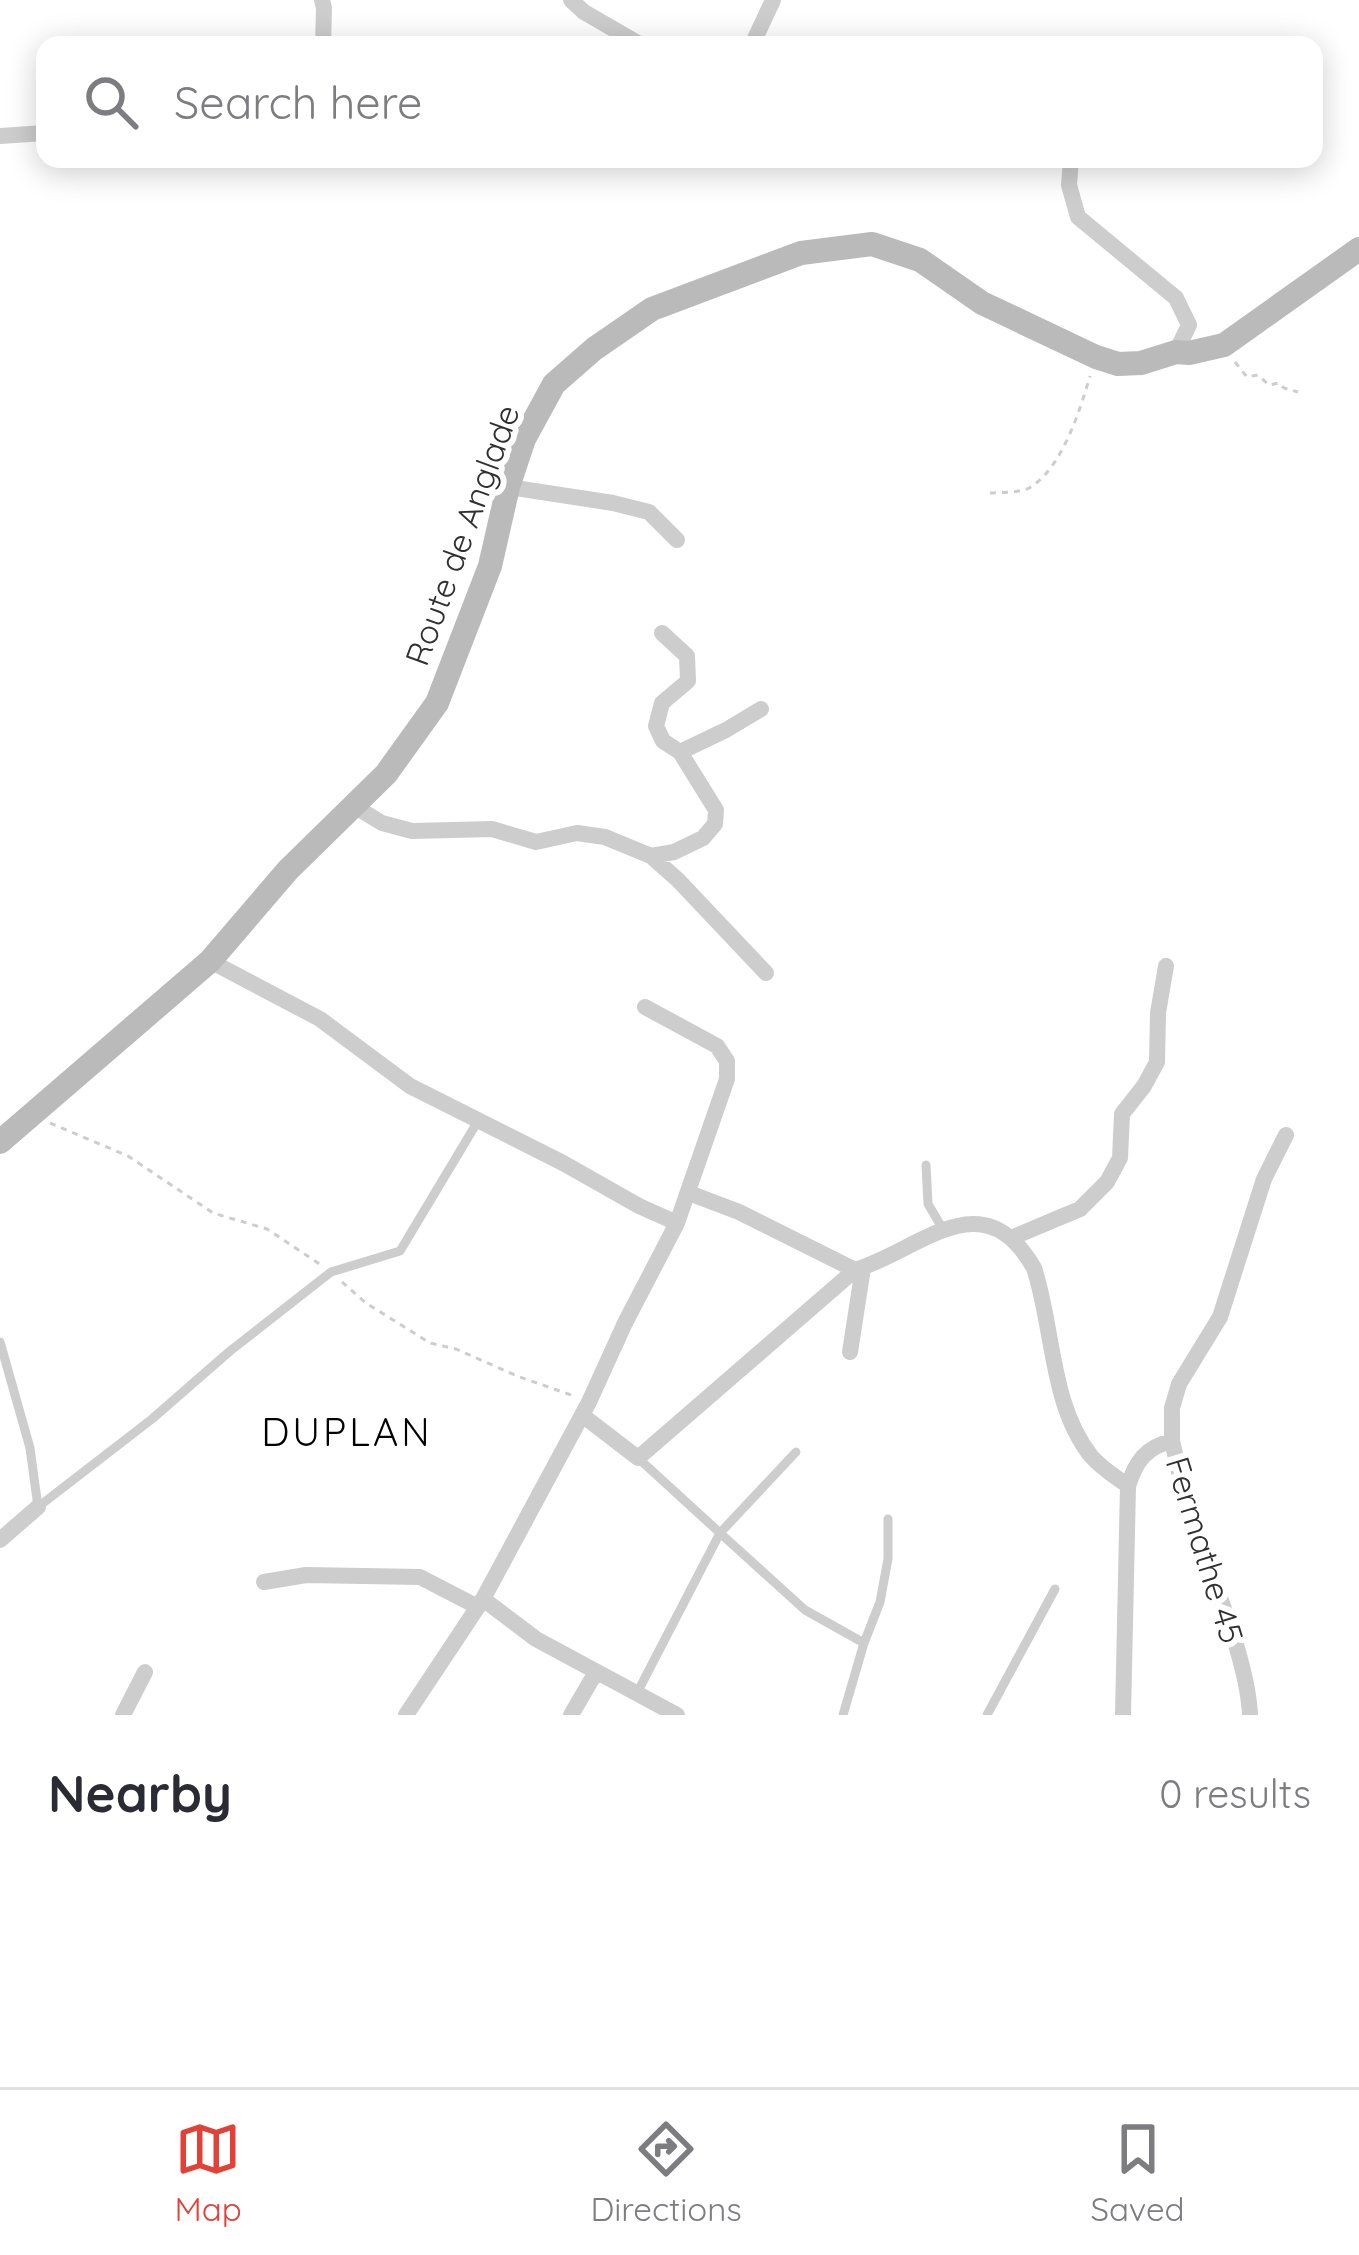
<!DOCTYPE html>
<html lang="en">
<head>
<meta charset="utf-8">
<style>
  :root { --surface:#fff; --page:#f7f7f7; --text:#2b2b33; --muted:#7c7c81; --line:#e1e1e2; --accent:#e34137 }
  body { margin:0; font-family:Quicksand,sans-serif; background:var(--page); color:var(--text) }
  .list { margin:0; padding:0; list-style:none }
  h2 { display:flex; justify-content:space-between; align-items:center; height:156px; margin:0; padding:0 48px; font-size:51px }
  h2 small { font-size:39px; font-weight:400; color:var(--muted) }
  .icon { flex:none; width:66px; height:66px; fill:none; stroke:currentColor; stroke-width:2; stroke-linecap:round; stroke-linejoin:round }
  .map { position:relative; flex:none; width:1359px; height:1715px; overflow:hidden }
  .search { position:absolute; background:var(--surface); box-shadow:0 6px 30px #0003; left:36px; right:36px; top:36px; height:132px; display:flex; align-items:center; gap:30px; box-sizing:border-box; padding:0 42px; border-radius:24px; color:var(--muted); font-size:45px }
  .sheet { height:372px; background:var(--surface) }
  nav { display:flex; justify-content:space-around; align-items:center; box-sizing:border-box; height:168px; border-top:3px solid var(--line); background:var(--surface); font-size:33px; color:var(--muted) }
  nav a { display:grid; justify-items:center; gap:6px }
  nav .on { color:var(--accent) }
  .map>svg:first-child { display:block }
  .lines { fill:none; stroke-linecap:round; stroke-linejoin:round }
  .path { stroke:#cdcdcd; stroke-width:3; stroke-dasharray:6 6; stroke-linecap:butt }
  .lane { stroke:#cdcdcd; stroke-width:9 }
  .street { stroke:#cdcdcd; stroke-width:16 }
  .secondary { stroke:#bababa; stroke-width:24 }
  .labels { text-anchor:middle; stroke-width:12; stroke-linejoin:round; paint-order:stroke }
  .street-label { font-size:33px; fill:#303030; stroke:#fff }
  .quarter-label { font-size:39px; letter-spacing:3px; fill:#000; stroke:#fff }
</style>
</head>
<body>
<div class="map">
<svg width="1359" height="1715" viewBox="0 0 1359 1715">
  <rect width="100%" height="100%" fill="#fff"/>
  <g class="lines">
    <path class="path" d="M1235,362L1247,377L1258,375L1269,385L1279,383L1284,388L1298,392
      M990,493C1002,492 1019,493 1029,488C1062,469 1080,410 1090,376
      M50,1123L128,1156L213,1213L267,1229L321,1265
      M342,1282L366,1303L430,1343L456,1349L517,1376L574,1396"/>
    <path class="lane" d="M926,1165L928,1204L944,1231
      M0,1342L30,1448L38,1507
      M796,1452L720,1533L805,1610L864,1643
      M38,1507L152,1419L230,1351L331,1272L400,1251L478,1121
      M637,1693L720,1533L638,1458
      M843,1715L864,1643L880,1602L888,1559V1519
      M987,1715L1055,1589"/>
    <path class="street" d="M322,0L324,8L323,45
      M571,0L584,12L641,45
      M752,45L773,0
      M0,136L45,133
      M1071,159L1069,185L1078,217L1176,298L1189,325L1176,352
      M508,487L613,503L649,512L677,540
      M680,752L726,730L761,709
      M354,806L382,823L412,831L492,829L536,842L577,833L605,837L651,856L678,880L766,973
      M651,856L674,852L703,838L715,824L716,810L680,752L663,741L656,726L662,703L688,681L687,656L662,633
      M210,961L320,1019L410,1086L563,1163L639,1206L677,1223
      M689,1193L739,1212L855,1270C922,1249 983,1179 1034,1268C1054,1329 1050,1404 1091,1456C1101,1468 1116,1477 1128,1486
      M1011,1238L1080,1209L1107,1182L1120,1158L1122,1114L1144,1086L1157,1062L1158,1013L1166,966
      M850,1352L863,1268
      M582,1415L638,1458L855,1270
      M1172,1441V1408L1179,1384L1220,1317L1264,1179L1286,1135
      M0,1540L38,1507
      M264,1582L306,1575L420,1577L478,1607
      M483,1599L536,1639L677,1715
      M123,1715L145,1672
      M406,1715L483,1599L589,1402L625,1323L677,1223L727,1079V1061L717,1046L645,1007
      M571,1715L596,1672
      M1123,1715L1128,1486C1136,1461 1146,1447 1172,1441C1180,1474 1186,1510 1199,1542C1217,1589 1248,1665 1250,1715"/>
    <path class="secondary" d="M0,1142L210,961L288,870L386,774L437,703L490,566L508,487L524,439L554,384L594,349L652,309L801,253L872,244L920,260L982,303L1096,357L1118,364L1141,363L1176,352L1189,353L1224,345L1359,249"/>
  </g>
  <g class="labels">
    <g class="street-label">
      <text transform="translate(462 535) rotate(-70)" y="12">Route de Anglade</text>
      <text transform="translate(1205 1550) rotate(73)" y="12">Fermathe 45</text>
    </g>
    <g class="quarter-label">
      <text x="347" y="1446">DUPLAN</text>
    </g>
  </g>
</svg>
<div class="search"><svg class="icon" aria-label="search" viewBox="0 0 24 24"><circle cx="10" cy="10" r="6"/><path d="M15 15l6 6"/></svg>Search here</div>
</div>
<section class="sheet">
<h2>Nearby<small>0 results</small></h2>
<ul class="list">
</ul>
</section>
<nav>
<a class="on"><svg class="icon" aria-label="map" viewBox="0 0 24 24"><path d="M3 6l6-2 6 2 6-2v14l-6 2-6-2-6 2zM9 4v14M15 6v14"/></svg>Map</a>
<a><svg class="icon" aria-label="directions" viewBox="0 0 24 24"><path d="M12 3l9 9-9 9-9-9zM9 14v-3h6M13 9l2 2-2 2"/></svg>Directions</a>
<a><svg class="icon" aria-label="saved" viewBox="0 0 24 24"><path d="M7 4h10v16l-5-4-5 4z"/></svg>Saved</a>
</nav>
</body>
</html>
